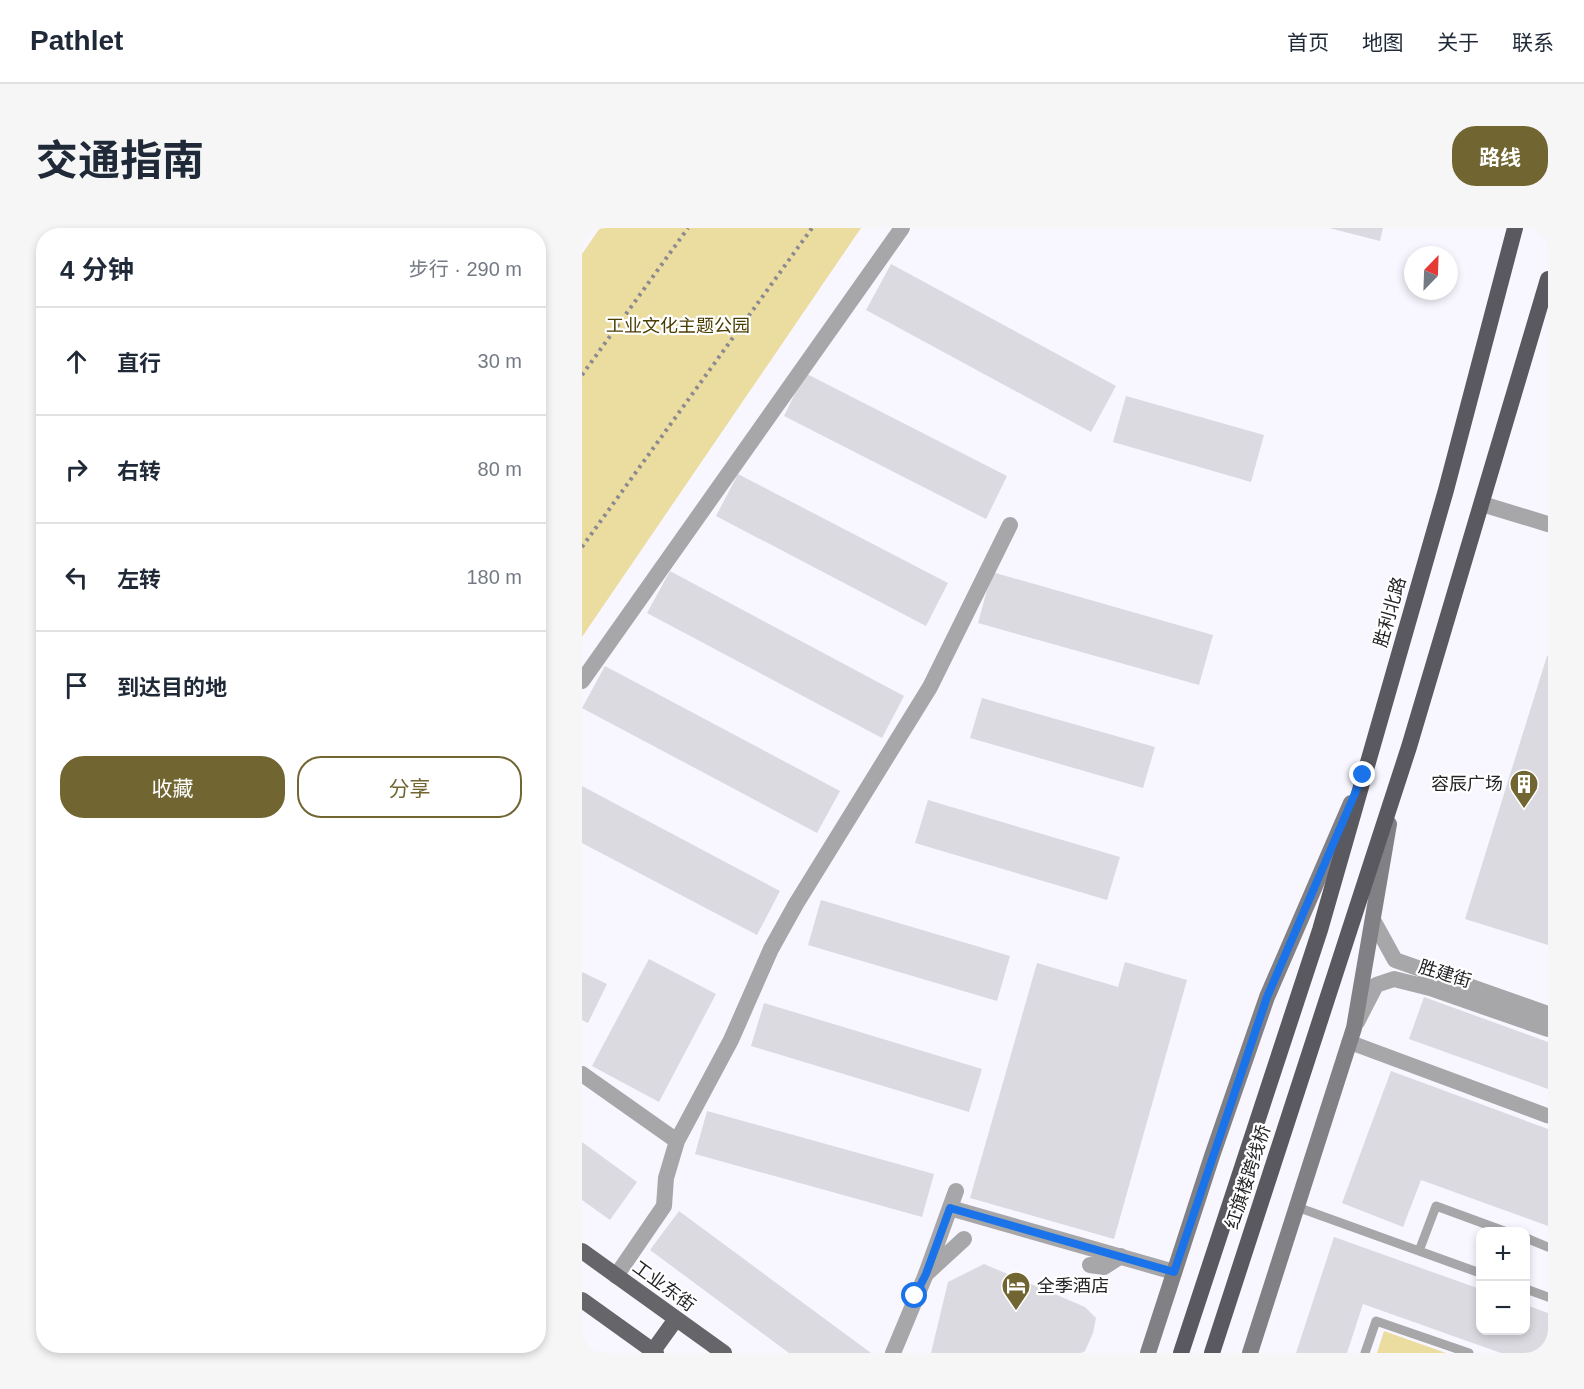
<!DOCTYPE html>
<html lang="zh">
<head>
<meta charset="utf-8">
<style>
  :root { --surface:#fff; --page:#f6f6f7; --text:#1f2937; --muted:#747a83; --line:#e0e1e3; --accent:#716532 }
  body { margin:0; font-family:Arial,"Noto Sans SC",sans-serif; background:var(--page); color:var(--text) }
  .controls { position:absolute; right:18px; bottom:18px; display:grid; overflow:hidden; border-radius:12px; box-shadow:0 3px 9px #0003 }
  .controls button { width:54px; height:54px; display:grid; place-items:center; padding:0; border:0; border-bottom:2px solid var(--line); background:var(--surface); color:var(--text); font:30px sans-serif }
  .compass { position:absolute; left:822px; top:18px; width:54px; height:54px; border-radius:50%; background:var(--surface); box-shadow:0 3px 9px #0003; rotate:23deg }
  .stop { position:absolute; width:18px; height:18px; margin:-14px; border:4px solid #1a73e8; border-radius:50%; background:#fff }
  .stop.end { background:#1a73e8; border-color:#fff; box-shadow:0 2px 6px #0008 }
  .list { margin:0; padding:0; list-style:none }
  h2 { display:flex; justify-content:space-between; align-items:center; height:78px; margin:0; padding:0 24px; font-size:26px }
  h2 small { font-size:20px; font-weight:400; color:var(--muted) }
  .list li { display:grid; grid-template-columns:39px 1fr auto; gap:18px; align-items:center; box-sizing:border-box; height:108px; padding:0 24px; border-top:2px solid var(--line) }
  .list b { display:block; font-size:22px; white-space:nowrap }
  .list em { font-size:20px; font-style:normal; color:var(--muted) }
  .actions { display:flex; gap:12px; padding:18px 24px }
  .actions a { flex:1; padding:14px 0; border:2px solid var(--accent); border-radius:24px; text-align:center; font-size:21px; color:var(--accent) }
  .actions .main { background:var(--accent); color:#fff }
  .icon { flex:none; width:33px; height:33px; fill:none; stroke:currentColor; stroke-width:2; stroke-linecap:round; stroke-linejoin:round }
  .map { position:relative; flex:none; width:966px; height:1125px; overflow:hidden; border-radius:24px }
  header { display:flex; align-items:center; gap:36px; box-sizing:border-box; height:84px; padding:0 30px; background:var(--surface); border-bottom:2px solid var(--line) }
  header strong { font-size:28px }
  nav { display:flex; gap:33px; margin-inline-start:auto; font-size:21px }
  .intro { display:flex; align-items:center; justify-content:space-between; box-sizing:border-box; height:144px; padding:0 36px }
  h1 { margin:0; font-size:42px }
  .button { padding:15px 27px; border-radius:24px; background:var(--accent); color:#fff; font-size:21px; font-weight:700 }
  main { display:flex; gap:36px; padding:0 36px }
  aside { flex:1; background:var(--surface); border-radius:24px; box-shadow:0 3px 9px #0003 }
  .map>svg:first-child { display:block }
  .green { fill:#ebdca0 }
  .building { fill:#dbdae1 }
  .lines { fill:none; stroke-linecap:round; stroke-linejoin:round }
  .path { stroke:#8c8a90; stroke-width:4; stroke-dasharray:3 4.5; stroke-linecap:butt }
  .service { stroke:#a7a7aa; stroke-width:9 }
  .pedestrian { stroke:#a7a7aa; stroke-width:15 }
  .minor { stroke:#a7a7aa; stroke-width:16 }
  .tertiary { stroke:#a7a7aa; stroke-width:16 }
  .secondary { stroke:#818084; stroke-width:16 }
  .primary { stroke:#66656a; stroke-width:16 }
  .trunk { stroke:#5a595f; stroke-width:16 }
  .route { stroke:#1a73e8; stroke-width:8 }
  .labels { text-anchor:middle; stroke-width:4.5; stroke-linejoin:round; paint-order:stroke }
  .park-label { font-size:18px; fill:#4a3d00; stroke:#fff }
  .street-label { font-size:18px; fill:#242326; stroke:#fff }
  .poi-label { font-size:18px; fill:#242326; stroke:#fff; text-anchor:end }
</style>
</head>
<body>
<header>
<strong>Pathlet</strong>
<nav><a>首页</a><a>地图</a><a>关于</a><a>联系</a></nav>
</header>
<div class="intro"><h1>交通指南</h1><a class="button">路线</a></div>
<main>
<aside>
<h2>4 分钟<small>步行 · 290 m</small></h2>
<ul class="list">
<li><svg class="icon" aria-label="ahead" viewBox="0 0 24 24"><path d="M12 20V5M6 11l6-6 6 6"/></svg><div><b>直行</b></div><em>30 m</em></li>
<li><svg class="icon" aria-label="right" viewBox="0 0 24 24"><path d="M7 20v-9h11M14 6l5 5-5 5"/></svg><div><b>右转</b></div><em>80 m</em></li>
<li><svg class="icon" aria-label="left" viewBox="0 0 24 24"><path d="M17 20v-9H6M10 6l-5 5 5 5"/></svg><div><b>左转</b></div><em>180 m</em></li>
<li><svg class="icon" aria-label="arrive" viewBox="0 0 24 24"><path d="M6 21V4h12l-3 4 3 4H6"/></svg><div><b>到达目的地</b></div></li>
</ul>
<div class="actions"><a class="main">收藏</a><a>分享</a></div>
</aside>
<div class="map">
<svg width="966" height="1125" viewBox="0 0 966 1125">
  <rect width="100%" height="100%" fill="#f8f6fe"/>
  <path class="green" d="M18,0H279L0,409V26Z
    M802,1103L864,1125H795Z"/>
  <path class="building" d="M747,0H801L798,13Z
    M309,36L534,158L509,204L284,82Z
    M223,145L425,248L404,291L202,188Z
    M544,168L682,207L669,254L531,214Z
    M156,246L366,355L344,398L134,288Z
    M88,343L322,468L300,510L65,385Z
    M410,344L631,407L617,457L396,395Z
    M965,428H966V717L883,691Z
    M23,438L258,563L235,605L0,480Z
    M400,470L573,519L561,560L388,510Z
    M0,558L198,663L175,707L0,615Z
    M346,572L538,629L525,672L333,615Z
    M239,672L428,728L415,773L226,717Z
    M67,731L134,766L77,874L10,838Z
    M543,734L605,752L532,1011L388,970L455,735L536,759Z
    M0,744L25,756L6,795L0,792Z
    M842,769L966,814V861L827,811Z
    M182,775L400,841L387,884L169,818Z
    M809,843L966,901V998L839,952L821,999L760,975Z
    M125,883L352,946L340,989L113,926Z
    M0,914L55,954L28,992L0,972Z
    M97,983L289,1125H207L68,1022Z
    M752,1009L898,1061V1102H944V1077L966,1085V1125H919L781,1076L765,1125H714Z
    M402,1036L503,1079L514,1090L511,1105L503,1123L499,1125H349L366,1054Z"/>
  <g class="lines">
    <path class="path" d="M0,147L106,0
      M0,319L230,0"/>
    <path class="service" d="M715,979L898,1045
      M944,1010L966,1019
      M837,1023L854,978L925,1004
      M944,1061L966,1069
      M783,1125L794,1093L887,1125"/>
    <path class="pedestrian" d="M767,814L966,888"/>
    <path class="minor" d="M0,453L320,0
      M0,846L95,913
      M344,1046L374,963
      M34,1048L82,978L84,950L95,913L149,812L189,721L214,676L348,459L428,297"/>
    <path class="tertiary" d="M900,276L966,296
      M791,692L813,732L966,786
      M775,794L794,757L812,751L848,760L966,801
      M368,980L592,1044
      M508,1037L522,1039L539,1028
      M311,1125L344,1046L382,1011"/>
    <path class="secondary" d="M566,1125L630,928L685,769L769,575
      M668,1125L772,800L807,596"/>
    <path class="primary" d="M0,1023L142,1125
      M0,1072L74,1125
      M71,1123L94,1091"/>
    <path class="trunk" d="M599,1125L738,702L864,262L933,0
      M630,1125L827,519L966,51"/>
  </g>
  <g class="lines">
    <path class="route" d="M333,1068L344,1046L368,980L592,1044L685,769L781,547"/>
  </g>
  <defs>
    <g id="building-pin" transform="scale(1.5)"><path d="M0 17L-7.5 6A9.5 9.5 0 1 1 7.5 6Z" fill="#716532" stroke="#fff"/><path d="M-4-6H4V6H1V3H-1V6H-4ZM-2.5-4.3h1.7v1.8h-1.7ZM.8-4.3h1.7v1.8H.8ZM-2.5-1h1.7V.8h-1.7ZM.8-1h1.7V.8H.8Z" fill="#fff"/></g>
    <g id="hotel-pin" transform="scale(1.5)"><path d="M0 17L-7.5 6A9.5 9.5 0 1 1 7.5 6Z" fill="#716532" stroke="#fff"/><path d="M-6-4.5h1.5V1H6V5H4.5V3h-9V5H-6ZM-4 0a1.8 1.8 0 1 1 3.6 0ZM.5 0V-2.5h3Q6-2.5 6 0Z" fill="#fff"/></g>
  </defs>
  <g fill-rule="evenodd">
    <use href="#building-pin" x="942" y="556"/>
    <use href="#hotel-pin" x="434" y="1058"/>
  </g>
  <g class="labels">
    <g class="park-label">
      <text x="96" y="104">工业文化主题公园</text>
    </g>
    <g class="street-label">
      <text transform="translate(808 384) rotate(-74)" y="6">胜利北路</text>
      <text transform="translate(863 746) rotate(17)" y="6">胜建街</text>
      <text transform="translate(666 949) rotate(-72)" y="6">红旗楼跨线桥</text>
      <text transform="translate(82 1058) rotate(36)" y="6">工业东街</text>
    </g>
    <g class="poi-label">
      <text x="921" y="562">容辰广场</text>
      <text x="455" y="1064" text-anchor="start">全季酒店</text>
    </g>
  </g>
</svg>
<div class="controls">
<button>+</button>
<button>−</button>
</div>
<svg class="compass" viewBox="-18 -18 36 36"><path d="M0-13l5 13h-10z" fill="#e53935"/><path d="M0 13l5-13h-10z" fill="#747a83"/></svg>
<div class="stop" style="left:333px;top:1068px"></div>
<div class="stop end" style="left:781px;top:547px"></div>
</div>
</main>
</body>
</html>
